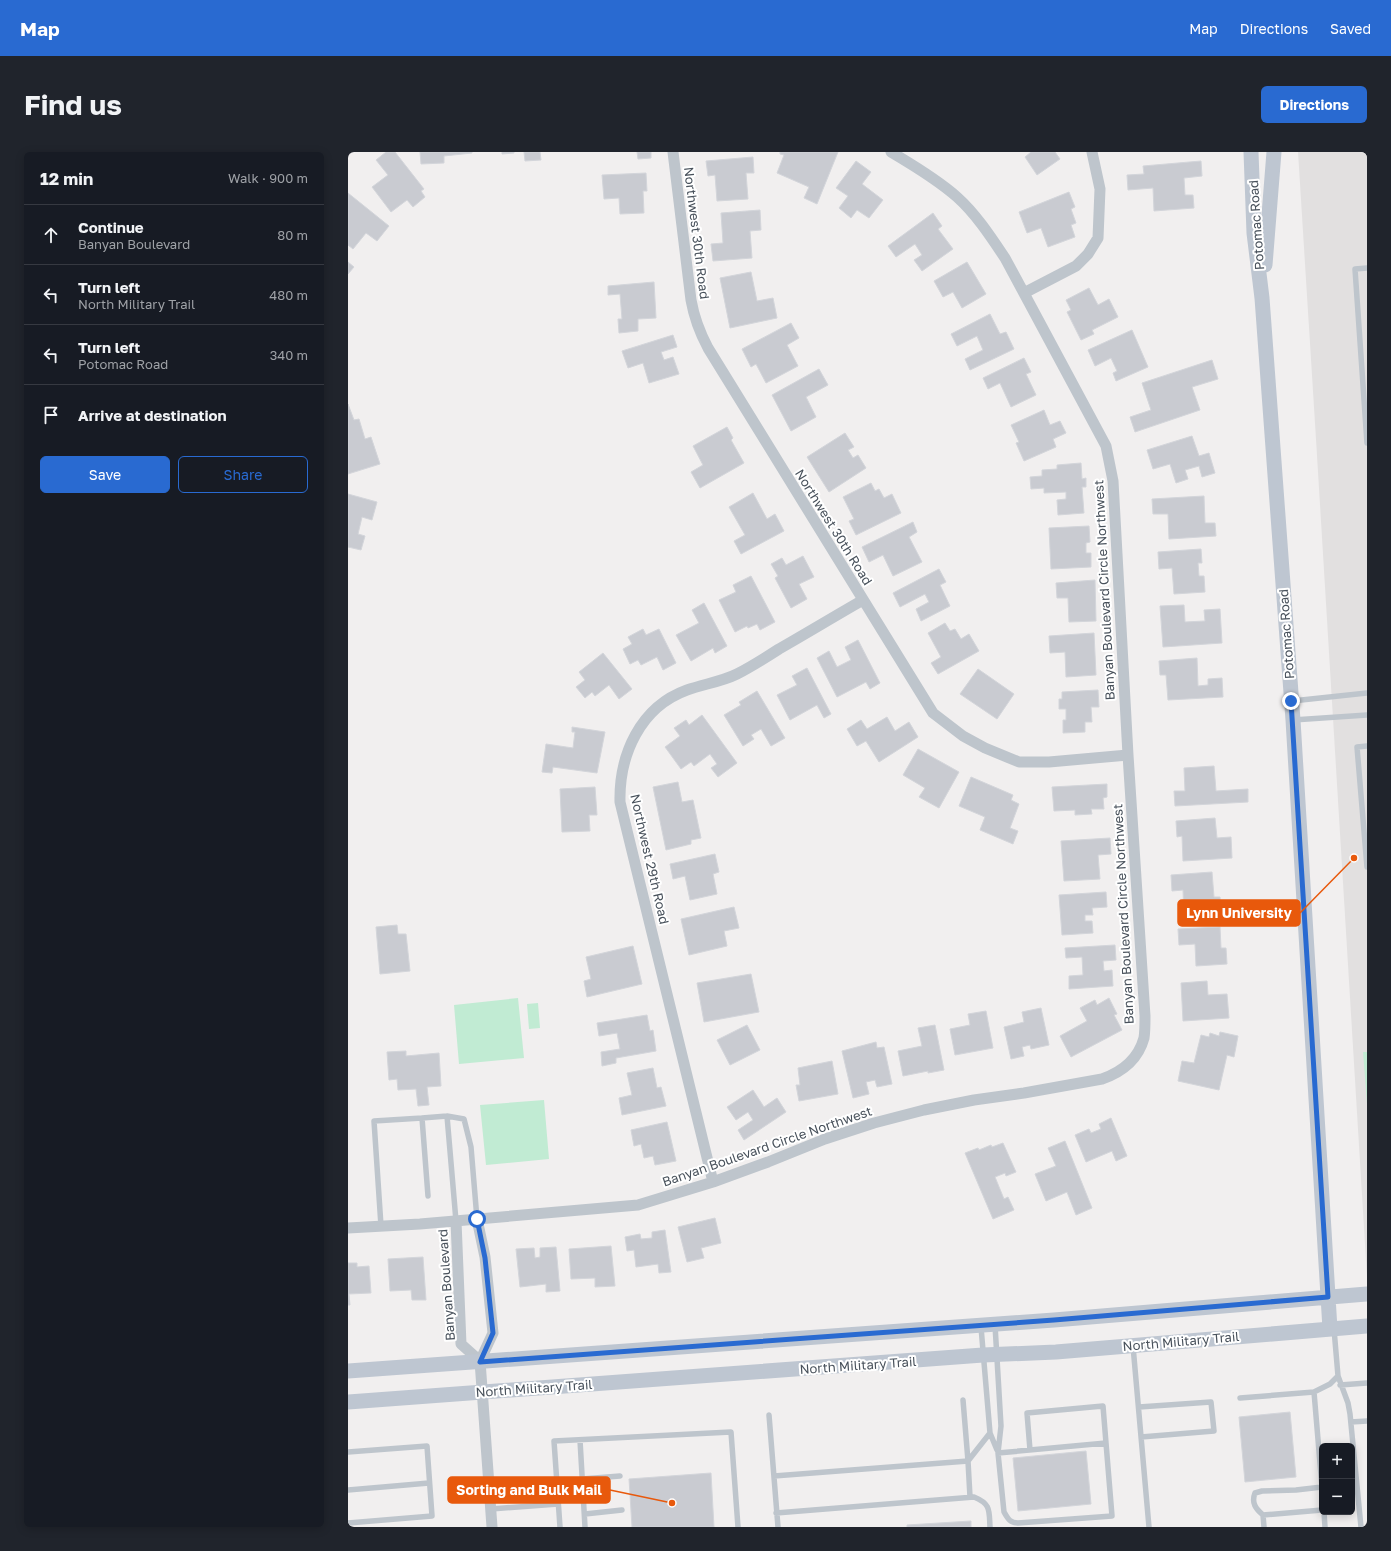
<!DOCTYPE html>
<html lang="en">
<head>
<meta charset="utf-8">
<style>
  :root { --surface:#171b24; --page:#20242c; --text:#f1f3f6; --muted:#9ea1a6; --line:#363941; --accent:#296ad1 }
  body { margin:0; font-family:"Golos Text",sans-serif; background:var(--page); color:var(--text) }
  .controls { position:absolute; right:12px; bottom:12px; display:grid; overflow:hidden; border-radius:6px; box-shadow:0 2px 10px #0003 }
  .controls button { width:36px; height:36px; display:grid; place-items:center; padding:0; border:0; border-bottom:1px solid var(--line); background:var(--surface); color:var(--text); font:20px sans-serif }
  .stop { position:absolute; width:12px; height:12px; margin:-9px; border:3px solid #296ad1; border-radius:50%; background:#fff }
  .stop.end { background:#296ad1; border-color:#fff; box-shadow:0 1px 4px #0008 }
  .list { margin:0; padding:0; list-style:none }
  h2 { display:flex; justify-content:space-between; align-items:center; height:52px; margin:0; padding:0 16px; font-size:17px }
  h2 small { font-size:13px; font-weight:400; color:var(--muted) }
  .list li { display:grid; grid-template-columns:26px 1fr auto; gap:12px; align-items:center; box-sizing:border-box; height:60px; padding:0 16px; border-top:1px solid var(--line) }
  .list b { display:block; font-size:15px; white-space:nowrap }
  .list p { margin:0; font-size:13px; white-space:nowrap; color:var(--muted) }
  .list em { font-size:13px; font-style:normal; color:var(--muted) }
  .actions { display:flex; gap:8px; padding:12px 16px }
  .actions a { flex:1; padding:9px 0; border:1px solid var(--accent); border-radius:6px; text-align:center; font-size:14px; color:var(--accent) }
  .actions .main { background:var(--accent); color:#fff }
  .icon { flex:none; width:22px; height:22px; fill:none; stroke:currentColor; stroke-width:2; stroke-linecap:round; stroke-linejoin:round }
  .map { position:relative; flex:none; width:1019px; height:1375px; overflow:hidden; border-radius:6px }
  header { display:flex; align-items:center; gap:24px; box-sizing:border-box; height:56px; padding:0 20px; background:var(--accent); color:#fff }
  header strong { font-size:19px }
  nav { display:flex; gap:22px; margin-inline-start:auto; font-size:14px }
  .intro { display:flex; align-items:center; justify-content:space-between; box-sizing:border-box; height:96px; padding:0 24px }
  h1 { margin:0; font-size:28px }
  .button { padding:10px 18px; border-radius:6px; background:var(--accent); color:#fff; font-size:14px; font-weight:700 }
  main { display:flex; gap:24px; padding:0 24px }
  aside { flex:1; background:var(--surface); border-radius:6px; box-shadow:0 2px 10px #0003 }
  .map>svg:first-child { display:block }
  .education { fill:#e2e0e0 }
  .green { fill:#c1ebd3 }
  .building { fill:#c9cbd1; stroke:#d3d5da }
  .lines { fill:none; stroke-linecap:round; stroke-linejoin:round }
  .lane { stroke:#bec5cc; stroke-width:5.5 }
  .street { stroke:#bec5cc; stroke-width:11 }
  .secondary { stroke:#bec6d1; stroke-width:15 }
  .route { stroke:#296ad1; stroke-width:5 }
  .labels { text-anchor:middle; stroke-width:4; stroke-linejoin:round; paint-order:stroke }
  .street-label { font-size:13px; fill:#48515b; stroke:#fff }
  .leader { fill:none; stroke:#e8590c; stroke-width:1.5 }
  .callout-dot { fill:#e8590c; stroke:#fff; stroke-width:1.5 }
  .callout { fill:#e8590c; stroke:#e8590c; stroke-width:1.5 }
  .callout-label { font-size:14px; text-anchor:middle; font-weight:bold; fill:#fff }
</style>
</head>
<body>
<header>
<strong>Map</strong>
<nav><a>Map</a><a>Directions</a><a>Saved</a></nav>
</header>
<div class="intro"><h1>Find us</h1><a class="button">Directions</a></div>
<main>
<aside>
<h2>12 min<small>Walk · 900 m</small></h2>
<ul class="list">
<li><svg class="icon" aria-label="ahead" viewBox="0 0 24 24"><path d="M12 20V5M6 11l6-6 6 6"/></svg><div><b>Continue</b><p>Banyan Boulevard</p></div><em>80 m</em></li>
<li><svg class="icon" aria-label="left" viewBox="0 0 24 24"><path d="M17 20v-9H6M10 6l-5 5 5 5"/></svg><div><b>Turn left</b><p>North Military Trail</p></div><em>480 m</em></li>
<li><svg class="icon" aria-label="left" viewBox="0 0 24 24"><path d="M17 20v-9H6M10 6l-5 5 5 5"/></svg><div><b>Turn left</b><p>Potomac Road</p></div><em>340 m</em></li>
<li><svg class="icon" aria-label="arrive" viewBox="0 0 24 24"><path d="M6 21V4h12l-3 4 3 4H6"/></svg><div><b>Arrive at destination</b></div></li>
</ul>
<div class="actions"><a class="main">Save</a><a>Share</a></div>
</aside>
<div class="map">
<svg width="1019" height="1375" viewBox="0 0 1019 1375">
  <rect width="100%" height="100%" fill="#f1efef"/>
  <path class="education" d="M950,0H1019V1125L968,287Z"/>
  <path class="green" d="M170,846L176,906L111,912L106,853Z
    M190,851L192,876L181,877L179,852Z
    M1015,900H1019V952Z
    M196,948L201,1007L138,1013L132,953Z"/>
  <path class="building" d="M38,0H47L76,37L73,39L77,45L65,55L59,48L43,60L24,35L40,23L28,8Z
    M72,0H124V1L96,4V11L73,12Z
    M154,0H166V1L154,2Z
    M176,0H192L193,8L177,9Z
    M289,0H303V6L290,7Z
    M432,0H490L469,52L456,46L461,35L429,21L436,3L432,2Z
    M683,0H707L712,7L689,23L677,5Z
    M405,5L406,21H398L400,47L369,49L367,23L360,24L358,9Z
    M508,9L523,20L514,32L535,48L521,66L509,58L503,66L491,56L500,44L488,36Z
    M853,9L854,24L836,26L837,43H845L846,56L806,59L805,36L780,38L779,23L796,22L795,14Z
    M298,21L299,39H295L296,61L272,62L271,46L256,47L254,23Z
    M721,40L727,55L723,57L728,71L723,73L727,85L700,95L693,76L679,81L671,60Z
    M0,41L41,74L29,89L18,81L5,97L0,93Z
    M412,58L413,78L402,79L404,106L365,109L363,92L375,91L373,61Z
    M585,61L594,74L590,77L605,97L574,119L566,108L574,103L567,92L548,105L540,94Z
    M0,110L6,115L0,122Z
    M619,110L638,142L614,156L605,140L595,145L586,129Z
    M403,120L409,149L425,146L429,166L382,176L372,126Z
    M306,130L308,166L290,167V179L271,181L270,167H274L272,142L260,143V134Z
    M741,136L750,153L761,147L770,165L744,178L746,182L733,188L719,160L723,158L718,148Z
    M642,162L652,182L658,180L666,197L622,218L617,207L635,198L629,184L609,194L603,182Z
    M443,171L451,186L439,193L450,214L418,231L408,212L403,215L394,197Z
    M784,178L800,215L768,229L765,221L769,219L763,206L747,214L740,198Z
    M325,183L329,195L313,200L316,208L325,205L331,222L301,231L295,211L280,216L274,199Z
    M676,206L683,220L678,222L688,243L663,255L652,231L640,237L635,226Z
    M864,208L870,227L844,235L852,258L787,280L782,265L803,258L794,231Z
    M471,217L480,233L458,245L468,265L443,279L424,243Z
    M0,252L6,268L11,267L17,287L23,285L32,312L0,322Z
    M696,258L702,273L712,269L718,281L705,287L708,295L676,309L668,291L671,290L663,273Z
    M379,275L385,286L383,288L396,311L352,336L343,320L355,313L345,294Z
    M497,281L506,295L500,298L505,306L510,303L518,316L481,340L459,305Z
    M844,284L851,304L861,301L867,321L854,325L851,314L837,318L840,327L828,331L822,312L805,317L799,298Z
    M733,311L734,327L738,326V335H734L736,361L710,363L709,348L718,347V340L696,341V336L683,337L682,325L694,324V318L709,317V313Z
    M523,331L527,339L531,337L536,346L544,342L553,361L508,383L501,369L506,367L495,345Z
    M405,341L419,367L427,362L436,379L393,402L386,389L397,383L381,355Z
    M0,342L29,350L24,368L14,365L10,382L17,384L13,398L0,395Z
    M856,344L857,371H867L868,384L821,387L820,362H805L804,347Z
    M565,370L569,380L561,385L574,410L545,424L535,403L521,410L514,395Z
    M741,374L742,390L738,391V401H743V415L703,417L701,376Z
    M853,397L854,411H850L851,424H856L857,440L826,442L824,416L811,417L810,400Z
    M455,404L466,425L451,432L459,447L443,456L427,426L430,424L423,412L434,406L438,413Z
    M591,417L598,430L592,433L602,454L573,469L568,457L581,450L577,442L552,455L545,441Z
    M403,424L427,470L412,478L409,472L400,476L399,474L387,480L371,448L388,440L385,433Z
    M747,428L748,469L721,470L720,446H709L708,431Z
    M356,451L379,494L367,501L365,496L343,509L328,483L351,471L344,458Z
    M836,453L837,470L857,469L856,458L872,457L874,491L815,495L812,454Z
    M597,471L602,479L607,477L613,487L621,482L631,499L590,522L583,511L593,505L580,481Z
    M295,477L298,483L311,477L328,511L315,518L309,505L293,513L290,508L282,512L275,497L284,492L280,485Z
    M746,481L748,523L718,525L717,500L702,501L701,484Z
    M510,488L532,531L522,537L518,530L489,545L469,506L481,499L489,515L503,508L497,495Z
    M255,501L284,537L271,547L261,533L247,544L244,540L237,546L228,535L237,528L231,520Z
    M849,506L850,534L860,533V527L874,526L875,545L820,548L818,523H812L811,509Z
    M459,516L483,562L476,566L469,553L442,568L429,543L449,533L444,524Z
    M630,517L666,542L649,567L612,542Z
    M750,538L751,555H743L744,570H737V580L715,581V568H718V557H711V547H714V540Z
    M409,539L437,586L423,594L413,577L403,583L406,587L395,594L376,563L393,553L391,550Z
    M354,563L389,611L370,625L363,616L369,612L362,602L346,614L343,610L333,617L317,595L332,584L326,576L338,568L341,573Z
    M539,565L547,579L561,570L570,585L531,610L518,589L509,594L499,577L513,568L519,577Z
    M224,575L257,580L249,621L205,615L204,621L194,620L198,592L225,596L227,580H224Z
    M570,597L611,620L591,656L571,645L577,636L555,623Z
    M866,614L868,639L900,637V650L827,654L826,639H837L836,616Z
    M623,625L665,643L663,648L671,652L662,676L670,679L665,692L632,678L637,665L611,654Z
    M330,630L334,650L345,648L353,686L343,688V692L318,698L305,635Z
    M759,632V645L755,646L756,657H743L744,662L727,663V658L706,659L704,635Z
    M247,635L249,663H241L242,679L214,680L212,637Z
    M867,666L869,686L883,685L884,706L835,709L834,684L829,685L828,669Z
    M762,686L763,702L750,703L752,727L716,729L713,689Z
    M367,702L371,720L365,722L369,742L342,748L337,724L325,727L322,712Z
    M864,720L866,745H872L873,760L836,763L835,738L824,739L823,723Z
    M758,740L759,755L744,756L745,763H737V769H744L745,781L714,783L711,743Z
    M386,755L391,776L376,779L379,794L341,803L333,767Z
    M49,773L50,782H58L62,819L32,822L28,775Z
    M872,775L873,796H878L879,812L848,814L847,792L831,793L830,777Z
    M767,793L768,808L755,809L756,819L764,818L765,834L721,837V824L735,823L734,805L718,806L717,796Z
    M285,794L294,832L239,845L236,829L243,827L238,805Z
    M403,822L411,860L356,870L349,831Z
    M859,829L860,843L879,842L881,866L835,869L833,831Z
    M761,846L769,862L766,863L774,878L723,905L712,884L739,869L732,856L747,848L749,853Z
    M693,856L701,893L683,897L682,893L674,895L676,904L663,907L656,875L676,870L674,860Z
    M638,859L645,896L607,903L602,877L622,873L620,862Z
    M299,863L302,879L305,878L308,899L268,906V911L254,914L253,900L272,897L269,881L251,884L249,871Z
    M399,873L412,898L382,913L369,888Z
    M587,873L596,918L580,921V919L555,924L550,899L574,894L570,876Z
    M872,880L890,884L886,905L879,903L871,938L830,929L834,909L846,911L853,883L861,885L862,881L871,884Z
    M528,890L529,896L536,895L544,932L529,935L527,928L518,930L521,942L505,946L494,899Z
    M58,899V904L91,901L93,934L79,935L81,953L70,954L68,937L50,938L49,927L41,928L39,900Z
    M484,909L490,942L451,949L448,933H452L450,916Z
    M305,916L309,936L313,935L318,954L274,963L271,946L284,943L279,921Z
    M405,938L416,955L429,946L438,960L396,988L390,978L405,968L400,960L388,968L379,955Z
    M763,966L779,1004L768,1009L764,999L738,1010L727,983L741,977L743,981L753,977L751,972Z
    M319,970L328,1009L307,1013L305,1004L296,1006L293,992L286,994L283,978Z
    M717,989L744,1056L728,1063L719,1040L698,1049L687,1022L708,1014L700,996Z
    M655,991L668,1020L658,1024L657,1021L647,1025L656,1047L660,1045L666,1058L645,1067L617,1001L630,996L631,998L643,993L644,995Z
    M367,1066L373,1091L353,1096L356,1106L339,1110L330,1075Z
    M317,1078L323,1120L311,1121L310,1112L288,1115L286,1098L279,1099L277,1085L292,1082L293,1087L304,1086V1080Z
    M263,1094L267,1134L247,1135V1126L223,1127L221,1097Z
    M208,1095L212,1139L198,1140V1132L172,1135L168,1097L186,1096L187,1106L192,1105V1096Z
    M75,1105L78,1148H64L63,1138L42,1139L40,1107Z
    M0,1111H9V1115L21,1114L23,1141L1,1142L2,1153H0Z
    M942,1260L948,1325L897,1330L891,1265Z
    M738,1299L743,1352L670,1359L665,1306Z
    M363,1321L366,1375H284L281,1327Z
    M623,1369V1375H559V1373Z"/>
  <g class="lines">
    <path class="lane" d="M1019,116L1007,117L1019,291
      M944,549L1019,541
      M945,568L1019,563
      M1019,594L1009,595L1019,715
      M99,964L108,1069
      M74,966L99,964L116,967L123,995L129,1067
      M33,1074L26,969L74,966L80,1044
      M647,1173L653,1274L650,1301L656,1360C660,1367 662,1371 670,1371L764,1364L758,1291L650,1301
      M633,1175L642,1281L649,1298
      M986,1177L990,1224L1000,1251L1002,1262L1013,1375
      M785,1194L801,1375
      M992,1233L1019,1231
      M966,1240L974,1335
      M892,1246L966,1240L982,1232L990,1224
      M791,1255L863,1250L866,1279L793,1285
      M421,1263L430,1375
      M1003,1270L1019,1269
      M232,1288L237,1375
      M682,1298L679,1261L755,1254L758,1291
      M0,1300L79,1294L84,1364L0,1371
      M426,1324L620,1309L615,1248
      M234,1327L272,1324
      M0,1338L81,1331
      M622,1345L620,1309L642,1281
      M143,1357L210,1352
      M976,1360L977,1375
      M428,1361L626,1345C643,1352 641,1358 642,1375
      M237,1362L274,1358
      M915,1363C908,1357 903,1351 907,1341L914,1339L948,1338L974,1335
      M212,1375L206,1289L383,1280L390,1375
      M916,1375L915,1363L974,1358"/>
    <path class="street" d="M325,0L343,148C346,165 352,181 360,196L585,561L615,584L637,596L671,610H701L780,603
      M676,141L728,114L740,102L750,86L752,37L744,0
      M365,1030L272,650C271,603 292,555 339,538C355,532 373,530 389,522C403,515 417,506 431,497C459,481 487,464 515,448
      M129,1067L137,1105L145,1181L132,1209L144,1375
      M108,1069L113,1192L132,1209
      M0,1076L72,1072L290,1053L365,1030L420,1010L477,987L526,971L576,958L626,948L676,941L754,927C774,920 790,908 796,886C797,880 797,871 797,864L780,603L765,329L758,294L657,106C643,85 628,62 609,45C590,28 565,13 543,0"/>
    <path class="secondary" d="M903,0L906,81L914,146L945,568L982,1177
      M917,113L926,0
      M0,1219L706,1168L1019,1142
      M0,1250L635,1203L708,1200L1019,1174"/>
  </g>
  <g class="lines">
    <path class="route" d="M129,1067L137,1106L145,1181L132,1210L706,1168L980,1145L943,549"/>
  </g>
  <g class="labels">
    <g class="street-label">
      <text transform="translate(908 73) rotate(-94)" y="5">Potomac Road</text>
      <text transform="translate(349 81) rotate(83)" y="5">Northwest 30th Road</text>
      <text transform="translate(486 375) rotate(58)" y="5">Northwest 30th Road</text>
      <text transform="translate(756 438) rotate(-93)" y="5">Banyan Boulevard Circle Northwest</text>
      <text transform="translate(938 482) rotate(-94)" y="5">Potomac Road</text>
      <text transform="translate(302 707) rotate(77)" y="5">Northwest 29th Road</text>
      <text transform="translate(775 762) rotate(-93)" y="5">Banyan Boulevard Circle Northwest</text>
      <text transform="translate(419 994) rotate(-19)" y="5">Banyan Boulevard Circle Northwest</text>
      <text transform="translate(98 1133) rotate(-94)" y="5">Banyan Boulevard</text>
      <text transform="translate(833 1189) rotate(-5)" y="5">North Military Trail</text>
      <text transform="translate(510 1213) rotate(-4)" y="5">North Military Trail</text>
      <text transform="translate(186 1236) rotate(-4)" y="5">North Military Trail</text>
    </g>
  </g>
  <path class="leader" d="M1006 706L952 761M324 1351L262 1338"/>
  <g class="callout-dot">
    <circle cx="1006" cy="706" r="4"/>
    <circle cx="324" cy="1351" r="4"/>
  </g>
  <g class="callout">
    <rect x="830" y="748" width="122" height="26" rx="4"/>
    <rect x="100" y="1325" width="162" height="26" rx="4"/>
  </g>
  <g class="callout-label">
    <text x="891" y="766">Lynn University</text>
    <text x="181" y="1343">Sorting and Bulk Mail</text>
  </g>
</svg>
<div class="controls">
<button>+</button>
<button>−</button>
</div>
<div class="stop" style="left:129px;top:1067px"></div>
<div class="stop end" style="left:943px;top:549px"></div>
</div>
</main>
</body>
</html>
